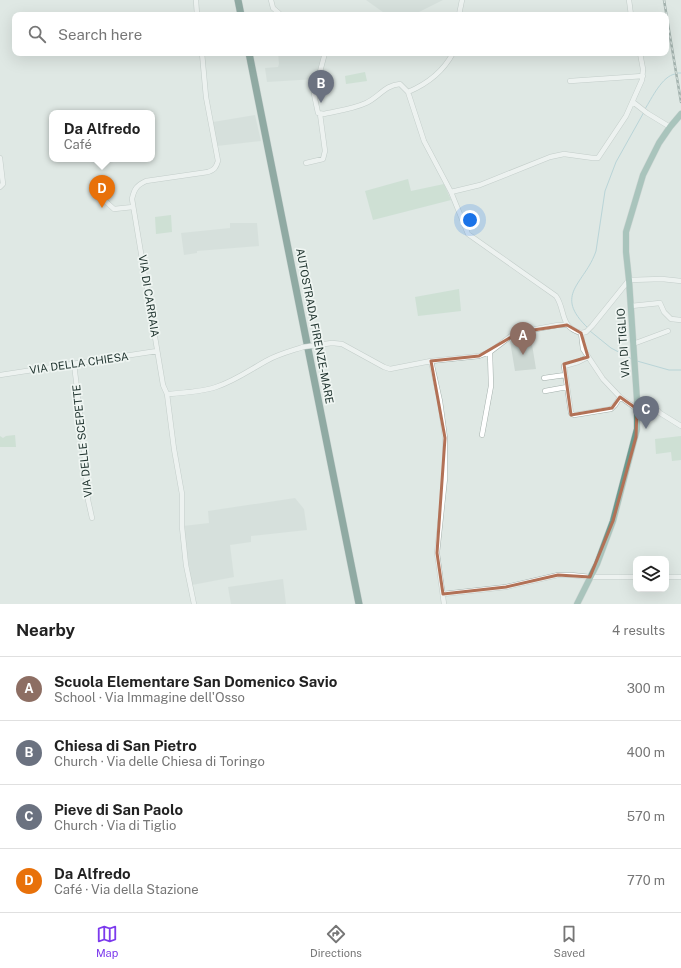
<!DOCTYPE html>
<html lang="en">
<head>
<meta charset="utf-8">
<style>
  :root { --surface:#fff; --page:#f6f6f6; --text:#222; --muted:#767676; --line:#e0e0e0; --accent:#7c3aed }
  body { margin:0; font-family:"Public Sans",sans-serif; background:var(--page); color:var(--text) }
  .controls { position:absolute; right:12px; bottom:12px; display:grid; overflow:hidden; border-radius:8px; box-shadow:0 4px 16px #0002 }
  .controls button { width:36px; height:36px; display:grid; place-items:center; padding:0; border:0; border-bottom:1px solid var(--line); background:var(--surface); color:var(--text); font:20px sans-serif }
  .you { position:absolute; left:470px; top:220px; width:14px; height:14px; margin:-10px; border:3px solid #fff; border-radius:50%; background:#1a73e8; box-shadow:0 0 0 6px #1a73e833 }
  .badge { display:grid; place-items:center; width:26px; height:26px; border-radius:50%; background:var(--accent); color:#fff; font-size:13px; font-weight:700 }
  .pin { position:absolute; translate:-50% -33px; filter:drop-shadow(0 1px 2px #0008) }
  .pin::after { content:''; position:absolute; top:21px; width:14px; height:12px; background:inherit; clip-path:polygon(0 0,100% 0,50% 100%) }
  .popup { position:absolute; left:49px; top:110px; width:106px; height:52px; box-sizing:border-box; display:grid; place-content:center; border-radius:8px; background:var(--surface); filter:drop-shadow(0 1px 3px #0005); font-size:13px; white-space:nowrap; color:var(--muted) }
  .popup b { font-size:15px; color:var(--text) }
  .popup::after { content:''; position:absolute; left:50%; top:100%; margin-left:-8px; border:8px solid transparent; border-top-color:var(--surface) }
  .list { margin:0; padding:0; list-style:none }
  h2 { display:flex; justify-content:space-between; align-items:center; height:52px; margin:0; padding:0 16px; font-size:17px }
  h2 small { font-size:13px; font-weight:400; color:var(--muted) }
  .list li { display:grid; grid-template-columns:26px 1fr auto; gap:12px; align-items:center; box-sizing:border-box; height:64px; padding:0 16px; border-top:1px solid var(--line) }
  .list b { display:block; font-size:15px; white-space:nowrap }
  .list p { margin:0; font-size:13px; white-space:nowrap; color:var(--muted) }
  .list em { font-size:13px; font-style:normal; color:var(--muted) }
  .icon { flex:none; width:22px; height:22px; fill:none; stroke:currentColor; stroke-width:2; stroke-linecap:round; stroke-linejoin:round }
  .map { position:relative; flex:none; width:681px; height:604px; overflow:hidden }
  .search { position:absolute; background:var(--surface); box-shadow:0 4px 16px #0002; left:12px; right:12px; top:12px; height:44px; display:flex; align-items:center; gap:10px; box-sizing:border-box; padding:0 14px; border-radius:8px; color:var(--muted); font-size:15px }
  .sheet { height:308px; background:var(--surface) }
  nav { display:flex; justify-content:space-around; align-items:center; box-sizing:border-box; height:56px; border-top:1px solid var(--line); background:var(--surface); font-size:11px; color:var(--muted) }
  nav a { display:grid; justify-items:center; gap:2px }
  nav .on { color:var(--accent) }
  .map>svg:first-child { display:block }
  .built { fill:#cdd8d3 }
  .green { fill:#bad7c2 }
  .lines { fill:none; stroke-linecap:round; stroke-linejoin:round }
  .stream { stroke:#8cbdc8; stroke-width:1 }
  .minor-casing { stroke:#a3afab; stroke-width:5.5 }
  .major-casing { stroke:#bdc3c1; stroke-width:7 }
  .highway-casing { stroke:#bdc3c1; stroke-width:8 }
  .minor { stroke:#fff; stroke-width:4.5 }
  .major { stroke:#68998d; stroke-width:6 }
  .highway { stroke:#315f56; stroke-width:7 }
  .rail-casing { stroke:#5c726d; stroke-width:2.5 }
  .rail { stroke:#eff5f2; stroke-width:1; stroke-dasharray:3; stroke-linecap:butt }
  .minor-bridge-casing { stroke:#a3afab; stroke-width:5.5; stroke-linecap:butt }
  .minor-bridge { stroke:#fff; stroke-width:4.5 }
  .marked { fill:none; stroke:#b27156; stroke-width:3; stroke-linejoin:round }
  .labels { text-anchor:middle; stroke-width:3.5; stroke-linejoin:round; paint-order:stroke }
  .street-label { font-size:11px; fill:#223631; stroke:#eff5f2 }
</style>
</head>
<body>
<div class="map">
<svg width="681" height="604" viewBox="0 0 681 604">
  <rect width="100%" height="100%" fill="#dfe8e4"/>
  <path class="built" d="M366,0H443L413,15H387Z
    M278,53H323L316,79L267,82L265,68L278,67L279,64Z
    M255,115L261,141L217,146L213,122Z
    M230,223H257L259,246L197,251V253L184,255L181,233L230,228Z
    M530,332L536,369L515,371L510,341L520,335Z
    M295,498L304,509L307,530L251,536V542L230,545L234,577L192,585L183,526L209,523L208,511Z
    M283,579L286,604H231L228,587Z"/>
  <path class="green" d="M365,72L367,81L346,84L345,76Z
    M408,179L411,191L444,184L451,200L373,220L365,191Z
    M171,215L172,232L156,234L155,217Z
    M459,289L461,311L418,316L415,297Z
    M15,435L16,447H0V436L3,438L6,436Z
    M681,436V460L672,461L671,452L656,454L655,439Z"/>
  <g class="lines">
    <path class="stream" d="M678,73H681
      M645,109C652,98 662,76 675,74
      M588,328C552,294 585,284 596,251L605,191L616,162L644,112
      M590,331L611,348L632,359
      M637,361L669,370H681"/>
    <g class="minor-casing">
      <path id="minor" d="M196,0L197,15
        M271,0L273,8L281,15
        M629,0L631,15
        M459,15L462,0
        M325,53L314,94L318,113L324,114C337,111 353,109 366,103C379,97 385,85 400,84L408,92L424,141L451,192L468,234L556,296C566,310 559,327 581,333
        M570,81L643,76
        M408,92C427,84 443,72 453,53
        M633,102L647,113L670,127
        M0,158L3,184L0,187
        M306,163L323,159L325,151L320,114
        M94,191L114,209L133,207
        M451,192L480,185L550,157L564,154L593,158H598L626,116L642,80L643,69L640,53
        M631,306L660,303L664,312L671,319L681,320
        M581,333L586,332L592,326L629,280L662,279L681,281
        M581,333L583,349L603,379L620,397L637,409
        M633,344L668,331
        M317,345L332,343L342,344L384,367L390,369L431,361L479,356L490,352L511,336L520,332L558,325H567
        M588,357L578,362L564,366L571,413L574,415L611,409L615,405L620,397
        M431,361L440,401L445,438V478L437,553L444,604
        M74,364L83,437L88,500L92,518
        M0,375L157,351
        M544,378L565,375
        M545,391L567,387
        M167,394C183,393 201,392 216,387C235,381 251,369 268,360C279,354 291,351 303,347
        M637,400H648L660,413L681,426
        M482,435L491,386L490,352
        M666,577H681
        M443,594L506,587L558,575H571L590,577H636
        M194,604L186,565L182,527V494L174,449L167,394L163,385L132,199C134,189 137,185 146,181L208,172C214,170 216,168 218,161L206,97L202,53"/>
    </g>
    <g class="major-casing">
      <path id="major" d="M577,604L597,564L613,521L637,429V400L629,280L626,252V232L643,175L659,143L670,127L681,114"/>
    </g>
    <g class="highway-casing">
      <path id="highway" d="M238,0L241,15
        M249,53L359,604"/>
    </g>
    <use href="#minor" class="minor"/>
    <use href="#major" class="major"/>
    <use href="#highway" class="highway"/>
    <g class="rail-casing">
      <path id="rail" d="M664,0L681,102"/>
    </g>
    <use href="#rail" class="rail"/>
    <g class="minor-bridge-casing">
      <path id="minor-bridge" d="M303,347L317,345"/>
    </g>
    <use href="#minor-bridge" class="minor-bridge"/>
  </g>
  <path d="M0 0H681V604H0ZM567,325L581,333L588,357L564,364L571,415L612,408L620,397L637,409L636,437L613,521L590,577L558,575L506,587L443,594L437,553L445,438L431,361L479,356L520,332Z" fill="#dfe8e4" fill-opacity=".55" fill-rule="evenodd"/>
  <path class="marked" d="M567,325L581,333L588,357L564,364L571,415L612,408L620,397L637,409L636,437L613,521L590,577L558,575L506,587L443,594L437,553L445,438L431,361L479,356L520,332Z"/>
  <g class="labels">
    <g class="street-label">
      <text transform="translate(149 296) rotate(81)" y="4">VIA DI CARRAIA</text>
      <text transform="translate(315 326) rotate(79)" y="4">AUTOSTRADA FIRENZE-MARE</text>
      <text transform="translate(623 343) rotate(-94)" y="4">VIA DI TIGLIO</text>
      <text transform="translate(79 363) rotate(-8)" y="4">VIA DELLA CHIESA</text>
      <text transform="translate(82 441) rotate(-96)" y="4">VIA DELLE SCEPETTE</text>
    </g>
  </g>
</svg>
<div class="controls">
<button><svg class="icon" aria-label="layers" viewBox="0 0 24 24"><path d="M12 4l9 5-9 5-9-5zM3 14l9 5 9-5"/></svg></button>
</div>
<div class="you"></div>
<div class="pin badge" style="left:523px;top:355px;background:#8d6e63">A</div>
<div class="pin badge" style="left:321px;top:103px;background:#6b7280">B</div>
<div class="pin badge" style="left:646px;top:429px;background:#6b7280">C</div>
<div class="pin badge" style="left:102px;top:208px;background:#e8710a">D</div>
<div class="popup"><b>Da Alfredo</b>Café</div>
<div class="search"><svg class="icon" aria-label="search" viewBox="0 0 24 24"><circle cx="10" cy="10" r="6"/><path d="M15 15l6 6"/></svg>Search here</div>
</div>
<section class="sheet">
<h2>Nearby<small>4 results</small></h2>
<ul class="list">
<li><span class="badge" style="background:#8d6e63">A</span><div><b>Scuola Elementare San Domenico Savio</b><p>School · Via Immagine dell'Osso</p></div><em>300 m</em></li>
<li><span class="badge" style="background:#6b7280">B</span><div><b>Chiesa di San Pietro</b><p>Church · Via delle Chiesa di Toringo</p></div><em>400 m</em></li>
<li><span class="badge" style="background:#6b7280">C</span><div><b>Pieve di San Paolo</b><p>Church · Via di Tiglio</p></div><em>570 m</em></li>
<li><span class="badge" style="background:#e8710a">D</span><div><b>Da Alfredo</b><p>Café · Via della Stazione</p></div><em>770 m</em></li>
</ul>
</section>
<nav>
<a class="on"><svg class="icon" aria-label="map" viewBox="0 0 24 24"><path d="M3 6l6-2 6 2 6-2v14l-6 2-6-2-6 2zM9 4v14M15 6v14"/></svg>Map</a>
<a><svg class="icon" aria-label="directions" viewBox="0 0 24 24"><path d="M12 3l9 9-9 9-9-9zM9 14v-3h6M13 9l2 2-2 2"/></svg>Directions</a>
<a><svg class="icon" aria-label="saved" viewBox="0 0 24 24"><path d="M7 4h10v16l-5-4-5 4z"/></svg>Saved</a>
</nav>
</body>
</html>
